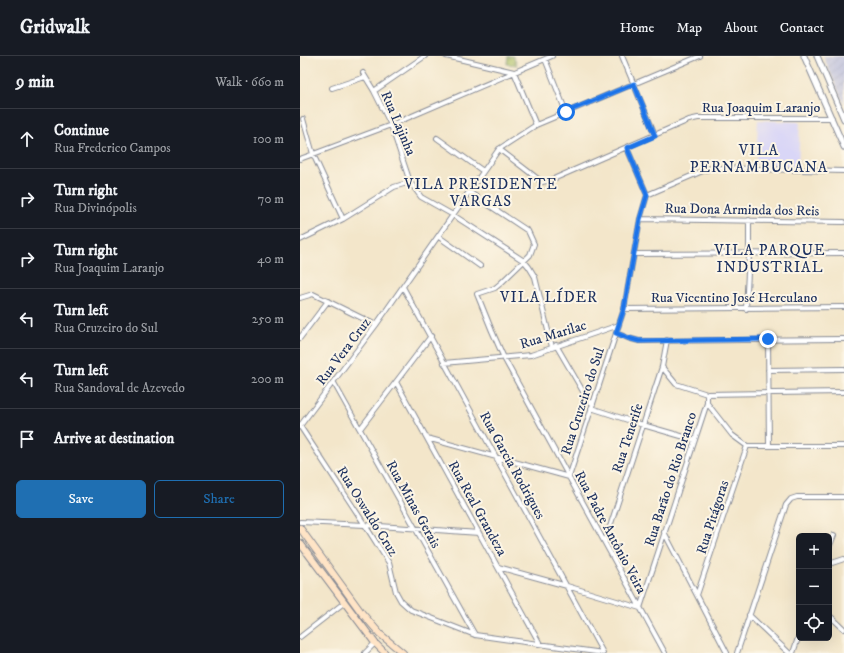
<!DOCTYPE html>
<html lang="en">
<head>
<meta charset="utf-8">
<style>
  :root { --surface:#171b24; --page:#20242c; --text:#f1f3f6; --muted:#9ea1a6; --line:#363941; --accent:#1f6fb2 }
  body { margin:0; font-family:"IM FELL DW Pica",serif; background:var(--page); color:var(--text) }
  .controls { position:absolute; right:12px; bottom:12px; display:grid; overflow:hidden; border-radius:6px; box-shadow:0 4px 16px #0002 }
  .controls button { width:36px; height:36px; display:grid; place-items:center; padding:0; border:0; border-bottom:1px solid var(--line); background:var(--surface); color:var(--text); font:20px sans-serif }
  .stop { position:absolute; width:12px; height:12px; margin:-9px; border:3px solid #1a73e8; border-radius:50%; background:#fff }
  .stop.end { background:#1a73e8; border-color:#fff; box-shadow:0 1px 4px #0008 }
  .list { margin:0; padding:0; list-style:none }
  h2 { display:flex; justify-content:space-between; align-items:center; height:52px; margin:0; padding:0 16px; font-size:17px }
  h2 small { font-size:13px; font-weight:400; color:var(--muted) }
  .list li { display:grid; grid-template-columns:26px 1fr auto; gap:12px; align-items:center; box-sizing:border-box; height:60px; padding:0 16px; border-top:1px solid var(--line) }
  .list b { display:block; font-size:15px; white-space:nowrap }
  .list p { margin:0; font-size:13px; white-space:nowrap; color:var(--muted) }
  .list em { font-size:13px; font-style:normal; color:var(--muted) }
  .actions { display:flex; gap:8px; padding:12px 16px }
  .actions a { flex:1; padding:9px 0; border:1px solid var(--accent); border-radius:6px; text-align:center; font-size:14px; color:var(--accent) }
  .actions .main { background:var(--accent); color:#fff }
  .icon { flex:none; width:22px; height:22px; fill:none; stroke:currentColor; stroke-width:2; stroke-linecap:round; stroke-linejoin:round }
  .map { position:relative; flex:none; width:544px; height:597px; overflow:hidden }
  header { display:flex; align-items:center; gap:24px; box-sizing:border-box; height:56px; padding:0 20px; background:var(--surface); border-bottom:1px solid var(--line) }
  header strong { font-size:19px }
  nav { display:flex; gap:22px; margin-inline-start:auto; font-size:14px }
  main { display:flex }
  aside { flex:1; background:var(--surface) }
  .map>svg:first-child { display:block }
  .built { fill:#d9d6f7 }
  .industrial { fill:url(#industrial-furrows) }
  .green { fill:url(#green-dots); stroke:#647862 }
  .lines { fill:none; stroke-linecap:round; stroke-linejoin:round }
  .minor-casing { stroke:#878a94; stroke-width:6 }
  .tertiary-casing { stroke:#878a94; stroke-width:7 }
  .secondary-casing { stroke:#878a94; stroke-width:8 }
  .minor { stroke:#fff; stroke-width:4 }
  .tertiary { stroke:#fff; stroke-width:5 }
  .secondary { stroke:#ffe4c6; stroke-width:6 }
  .route { stroke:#1a73e8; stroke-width:5 }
  .labels { text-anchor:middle; stroke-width:4; stroke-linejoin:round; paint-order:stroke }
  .street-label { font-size:14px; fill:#1b2f5e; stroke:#fcf5e5 }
  .neighbourhood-label { font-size:15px; letter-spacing:1px; fill:#1b2f5e; stroke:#fcf5e5 }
</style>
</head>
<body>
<header>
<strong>Gridwalk</strong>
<nav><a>Home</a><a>Map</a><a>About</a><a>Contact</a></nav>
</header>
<main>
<aside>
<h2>9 min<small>Walk · 660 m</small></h2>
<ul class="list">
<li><svg class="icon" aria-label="ahead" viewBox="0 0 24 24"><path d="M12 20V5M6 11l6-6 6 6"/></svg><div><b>Continue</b><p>Rua Frederico Campos</p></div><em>100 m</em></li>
<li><svg class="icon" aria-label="right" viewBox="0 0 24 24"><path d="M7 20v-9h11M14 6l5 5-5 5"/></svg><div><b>Turn right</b><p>Rua Divinópolis</p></div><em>70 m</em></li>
<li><svg class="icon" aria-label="right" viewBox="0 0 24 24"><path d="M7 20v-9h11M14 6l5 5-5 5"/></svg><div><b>Turn right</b><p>Rua Joaquim Laranjo</p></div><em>40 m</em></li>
<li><svg class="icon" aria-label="left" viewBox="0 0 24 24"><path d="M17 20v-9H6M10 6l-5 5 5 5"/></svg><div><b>Turn left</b><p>Rua Cruzeiro do Sul</p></div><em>250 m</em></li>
<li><svg class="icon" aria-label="left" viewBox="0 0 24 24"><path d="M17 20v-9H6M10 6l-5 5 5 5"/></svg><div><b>Turn left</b><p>Rua Sandoval de Azevedo</p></div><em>200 m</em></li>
<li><svg class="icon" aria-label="arrive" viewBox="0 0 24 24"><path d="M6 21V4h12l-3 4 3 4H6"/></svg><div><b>Arrive at destination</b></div></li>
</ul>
<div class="actions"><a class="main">Save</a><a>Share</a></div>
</aside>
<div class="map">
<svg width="544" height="597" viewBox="0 0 544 597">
  <defs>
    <pattern id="industrial-furrows" width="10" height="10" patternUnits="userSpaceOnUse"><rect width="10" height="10" fill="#c0c2dd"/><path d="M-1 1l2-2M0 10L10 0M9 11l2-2" fill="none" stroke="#a4a7c0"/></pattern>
    <pattern id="green-dots" width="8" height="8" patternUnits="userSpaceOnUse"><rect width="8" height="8" fill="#acc065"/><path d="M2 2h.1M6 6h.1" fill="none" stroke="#8b9c56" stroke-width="1.8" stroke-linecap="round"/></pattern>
  </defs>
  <rect width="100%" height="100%" fill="#fcf5e5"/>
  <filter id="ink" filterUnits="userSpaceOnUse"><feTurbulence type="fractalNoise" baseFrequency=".025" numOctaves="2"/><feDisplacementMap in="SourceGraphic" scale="8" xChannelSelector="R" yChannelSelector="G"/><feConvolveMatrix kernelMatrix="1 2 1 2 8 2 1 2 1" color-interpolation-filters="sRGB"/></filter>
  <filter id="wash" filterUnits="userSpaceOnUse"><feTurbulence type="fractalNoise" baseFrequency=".012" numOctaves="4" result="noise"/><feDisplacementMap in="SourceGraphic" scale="16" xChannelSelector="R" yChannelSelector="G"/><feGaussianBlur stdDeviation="0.9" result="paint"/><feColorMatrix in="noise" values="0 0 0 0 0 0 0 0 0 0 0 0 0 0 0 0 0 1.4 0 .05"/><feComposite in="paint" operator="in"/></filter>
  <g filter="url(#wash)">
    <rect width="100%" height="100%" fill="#f3e6ca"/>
    <path class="built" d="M458,64L500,66L498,111L456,108Z"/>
    <path class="industrial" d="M523,0H544V48Z"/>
    <path class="green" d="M208,0H213L217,9L207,8Z"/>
  </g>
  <g filter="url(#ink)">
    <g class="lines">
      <g class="minor-casing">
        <path id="minor" d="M146,0L214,16L236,69
          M322,0L355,79
          M245,3L266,56
          M63,17L74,35L91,69L110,126L121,141L153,159L224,205L229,211L235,221L252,291
          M32,32L65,21
          M74,35L125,0
          M3,63L13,98L43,163
          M137,82L183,115
          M199,93L242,126L251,124L389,64L398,62H532
          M0,103L91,69L252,0
          M169,136L228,175L234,188L230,199L201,227L195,232L177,238L192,275L204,302L365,597
          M347,139L405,114L413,112L544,115
          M340,163L544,166
          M139,181L180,210
          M0,184L43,163L94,131L110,126
          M334,198L544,197
          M103,231L303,597
          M0,242L13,238L76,269
          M324,253L544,251
          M446,253L449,198V164
          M316,277L328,282L339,285L544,283
          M0,282L28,245
          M468,283L469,390
          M256,289L288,344L293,348
          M144,307L231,299L319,269
          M362,311L376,328L407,338L544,336
          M468,314L544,313
          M96,326L240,588
          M34,327L175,579
          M407,338V347L432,379L447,390H544
          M291,352L343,369L395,384
          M0,370L76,269L199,93L236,69L400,0
          M0,370L65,469L89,507L96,536L101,545L111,554L175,579L303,597
          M60,373L131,280
          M127,382L269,421L324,253L340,163L347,139L327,92
          M0,466L65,469L179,477
          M364,476L427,597
          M305,486L362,311L367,284
          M529,492L534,479
          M529,508L544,503
          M198,511L267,530L340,552L407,347
          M397,539L447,390
          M449,559L489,597
          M529,559L544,573
          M0,581L45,546
          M65,597L75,587
          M437,597L486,449L491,443L497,441H544
          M493,597L499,579"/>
      </g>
      <g class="tertiary-casing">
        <path id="tertiary" d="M504,0L544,91
          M517,0L544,63"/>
      </g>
      <g class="secondary-casing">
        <path id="secondary" d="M0,472L61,556L80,578L103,597
          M0,487L75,587L85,597"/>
      </g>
      <use href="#minor" class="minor"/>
      <use href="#tertiary" class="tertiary"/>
      <use href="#secondary" class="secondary"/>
    </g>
  </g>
  <g class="lines" filter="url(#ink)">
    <path class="route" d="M266,56L334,28L355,80L327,92L347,139L340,163L324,253L316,277L328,282L339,285L468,283"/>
  </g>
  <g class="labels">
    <g class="street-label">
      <text x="461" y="56">Rua Joaquim Laranjo</text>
      <text transform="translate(99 67) rotate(67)" y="5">Rua Lajinha</text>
      <text transform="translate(442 153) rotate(1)" y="5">Rua Dona Arminda dos Reis</text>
      <text x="434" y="246">Rua Vicentino José Herculano</text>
      <text transform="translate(253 278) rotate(-17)" y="5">Rua Marilac</text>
      <text transform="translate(43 295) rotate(-53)" y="5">Rua Vera Cruz</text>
      <text transform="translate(282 345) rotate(-72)" y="5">Rua Cruzeiro do Sul</text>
      <text transform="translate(327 382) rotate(-72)" y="5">Rua Tenerife</text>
      <text transform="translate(213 409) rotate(61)" y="5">Rua Garcia Rodrigues</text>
      <text transform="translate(370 423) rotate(-72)" y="5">Rua Barão do Rio Branco</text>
      <text transform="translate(114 448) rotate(61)" y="5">Rua Minas Gerais</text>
      <text transform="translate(178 452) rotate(61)" y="5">Rua Real Grandeza</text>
      <text transform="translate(68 455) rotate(58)" y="5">Rua Oswaldo Cruz</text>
      <text transform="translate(412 461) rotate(-72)" y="5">Rua Pitágoras</text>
      <text transform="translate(311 476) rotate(62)" y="5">Rua Padre Antônio Veira</text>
    </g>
    <g class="neighbourhood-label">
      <text x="459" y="99">VILA<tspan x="459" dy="17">PERNAMBUCANA</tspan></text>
      <text x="181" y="133">VILA PRESIDENTE<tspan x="181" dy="17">VARGAS</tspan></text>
      <text x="470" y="199">VILA PARQUE<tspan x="470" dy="17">INDUSTRIAL</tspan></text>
      <text x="249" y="246">VILA LÍDER</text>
    </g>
  </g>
</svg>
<div class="controls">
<button>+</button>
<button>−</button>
<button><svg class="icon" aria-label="locate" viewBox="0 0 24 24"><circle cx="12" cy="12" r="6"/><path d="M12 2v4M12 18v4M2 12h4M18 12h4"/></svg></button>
</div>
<div class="stop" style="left:266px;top:56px"></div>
<div class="stop end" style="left:468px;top:283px"></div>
</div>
</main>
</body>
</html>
